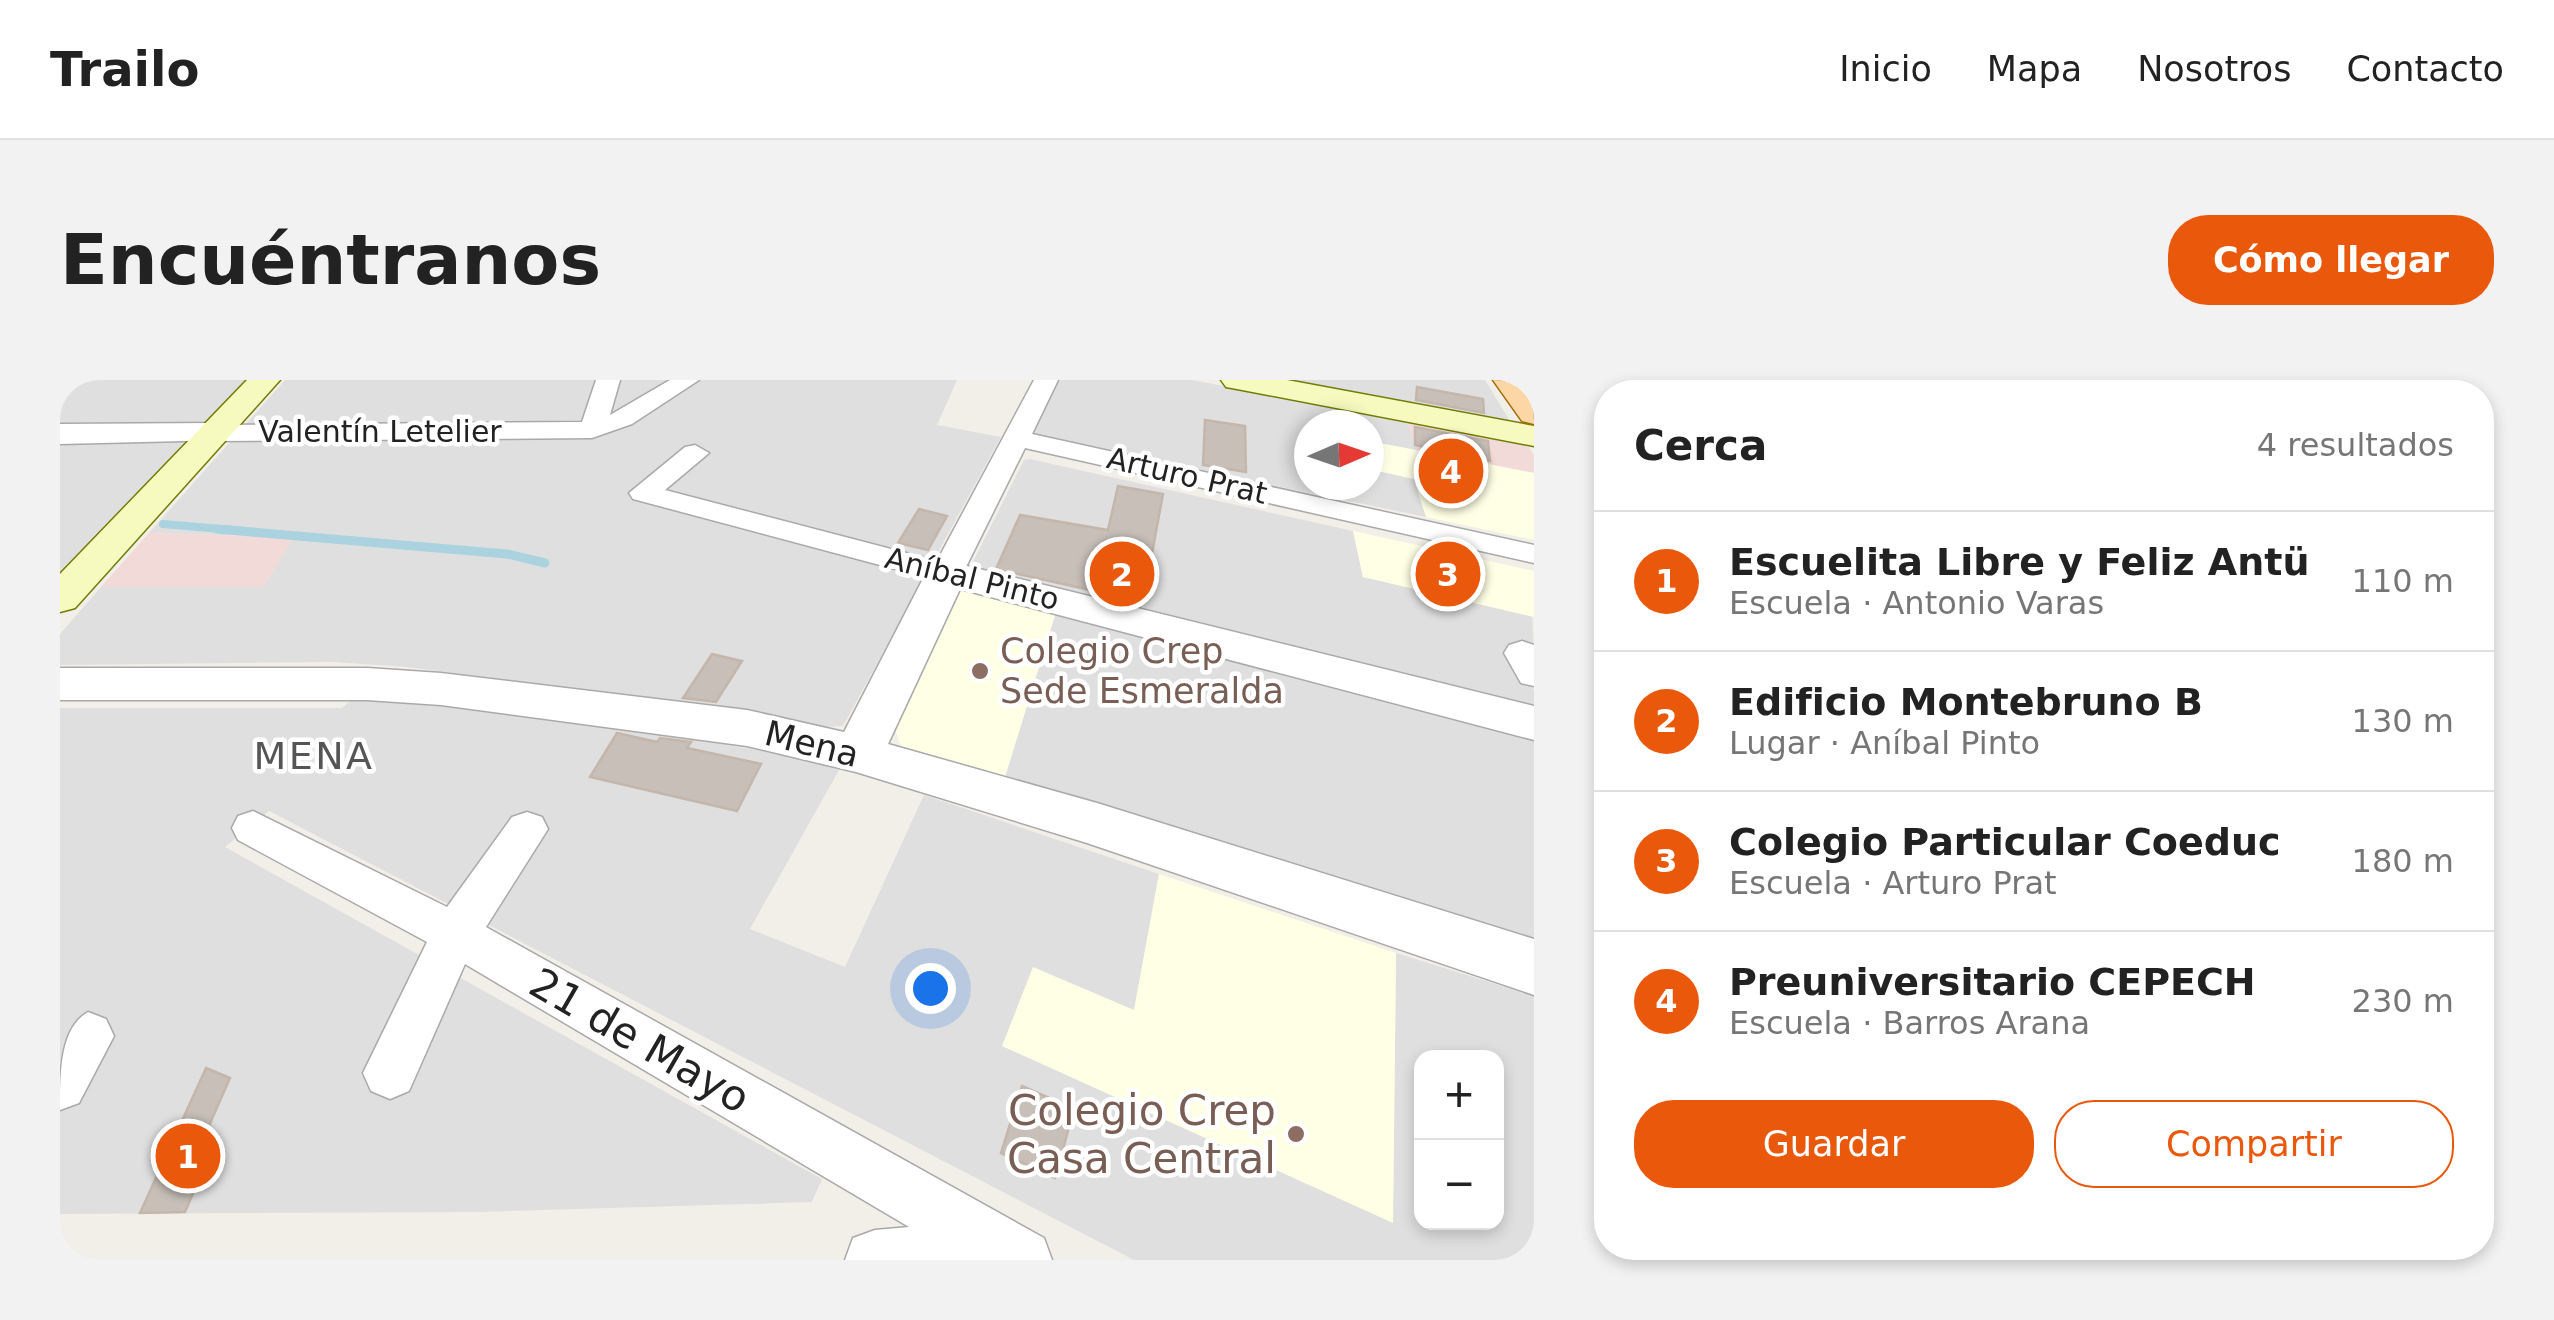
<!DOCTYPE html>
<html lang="es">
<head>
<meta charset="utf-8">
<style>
  :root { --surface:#fff; --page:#f2f2f2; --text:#222; --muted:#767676; --line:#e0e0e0; --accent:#ea580c }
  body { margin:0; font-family:"DejaVu Sans",sans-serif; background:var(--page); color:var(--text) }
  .controls { position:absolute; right:30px; bottom:30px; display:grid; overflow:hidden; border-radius:20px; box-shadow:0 5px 15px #0003 }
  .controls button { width:90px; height:90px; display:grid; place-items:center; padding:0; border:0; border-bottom:2px solid var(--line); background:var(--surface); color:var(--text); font:50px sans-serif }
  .compass { position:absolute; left:1234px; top:30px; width:90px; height:90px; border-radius:50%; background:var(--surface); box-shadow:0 5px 15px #0003; rotate:88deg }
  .you { position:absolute; left:870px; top:608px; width:35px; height:35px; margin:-25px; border:8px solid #fff; border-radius:50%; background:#1a73e8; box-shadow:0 0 0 15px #1a73e833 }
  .badge { display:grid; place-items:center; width:65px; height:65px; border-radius:50%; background:var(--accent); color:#fff; font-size:32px; font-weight:700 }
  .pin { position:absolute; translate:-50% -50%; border:5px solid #fff; box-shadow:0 2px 10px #0006 }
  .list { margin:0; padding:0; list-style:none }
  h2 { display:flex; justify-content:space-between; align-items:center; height:130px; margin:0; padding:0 40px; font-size:42px }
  h2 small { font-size:32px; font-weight:400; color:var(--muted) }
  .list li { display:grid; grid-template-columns:65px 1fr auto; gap:30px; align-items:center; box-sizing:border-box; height:140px; padding:0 40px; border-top:2px solid var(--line) }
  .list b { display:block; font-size:38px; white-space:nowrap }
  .list p { margin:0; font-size:32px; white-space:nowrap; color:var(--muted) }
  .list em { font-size:32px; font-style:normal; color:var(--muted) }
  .actions { display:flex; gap:20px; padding:30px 40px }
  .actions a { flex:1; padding:22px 0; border:2px solid var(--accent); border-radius:40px; text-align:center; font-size:35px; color:var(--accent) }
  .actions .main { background:var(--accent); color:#fff }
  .map { position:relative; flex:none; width:1474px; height:880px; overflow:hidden; border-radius:40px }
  header { display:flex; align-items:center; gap:60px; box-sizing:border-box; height:140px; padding:0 50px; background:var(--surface); border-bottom:2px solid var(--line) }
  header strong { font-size:48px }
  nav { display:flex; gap:55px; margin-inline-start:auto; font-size:35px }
  .intro { display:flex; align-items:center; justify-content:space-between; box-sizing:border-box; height:240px; padding:0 60px }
  h1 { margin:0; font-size:70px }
  .button { padding:25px 45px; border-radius:40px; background:var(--accent); color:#fff; font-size:35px; font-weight:700 }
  main { display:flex; gap:60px; padding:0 60px }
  aside { flex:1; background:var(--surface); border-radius:40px; box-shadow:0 5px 15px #0003 }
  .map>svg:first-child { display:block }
  .residential { fill:#e0dfdf; fill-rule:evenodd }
  .commercial { fill:#f2dad9 }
  .education { fill:#ffffe5 }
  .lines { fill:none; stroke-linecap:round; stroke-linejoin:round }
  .stream-far1 { stroke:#aad3df; stroke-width:8 }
  .stream { stroke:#aad3df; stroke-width:9 }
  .building { fill:#c7bfb8; stroke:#c4b6ab; stroke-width:2.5 }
  .minor-casing { stroke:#a9a9a9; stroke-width:3 }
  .tertiary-casing { stroke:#a9a9a9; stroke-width:3 }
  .secondary-casing { stroke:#707d05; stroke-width:3 }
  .primary-casing { stroke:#a06b00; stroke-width:3 }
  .minor { fill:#fff; fill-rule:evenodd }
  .tertiary { fill:#fff; fill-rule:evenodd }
  .secondary { fill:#f7fabf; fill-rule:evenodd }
  .primary { fill:#fcd6a4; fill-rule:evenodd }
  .education-dot { fill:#8d6e63; stroke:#fff; stroke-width:4 }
  .labels { text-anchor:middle; stroke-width:9; stroke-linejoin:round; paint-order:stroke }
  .far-street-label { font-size:30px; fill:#222; stroke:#fff }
  .education-label { font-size:35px; fill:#785e54; stroke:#fff; text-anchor:start }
  .street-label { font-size:35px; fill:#222; stroke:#fff }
  .neighbourhood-label { font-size:38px; letter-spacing:2.5px; fill:#555; stroke:#fff }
  .near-street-label { font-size:42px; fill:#222; stroke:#fff }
  .near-education-label { font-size:42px; fill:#785e54; stroke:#fff; text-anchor:end }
</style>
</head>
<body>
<header>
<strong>Trailo</strong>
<nav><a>Inicio</a><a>Mapa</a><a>Nosotros</a><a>Contacto</a></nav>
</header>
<div class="intro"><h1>Encuéntranos</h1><a class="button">Cómo llegar</a></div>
<main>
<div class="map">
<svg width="1474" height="880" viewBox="0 0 1474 880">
  <rect width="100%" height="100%" fill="#f2efe9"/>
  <path class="residential" d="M0,0H185L0,191Z
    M225,0H897L877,45L941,57L783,346L767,347L674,328L346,287L273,282L0,285V254L41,207H203L233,157L89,153Z
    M998,0H1132L1347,41L1357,70L1309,61V45H1249V105H1309V89L1354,99L1366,137L978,57L972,49Z
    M1210,0H1425L1450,41L1438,42Z
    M970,79L1293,151L1303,197L1472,234L1474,275L1445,271L1474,310V334L918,191L912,184L964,80Z
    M996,232L1474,359V558L945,397Z
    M297,315L648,362L723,374L779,390L690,549L785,587L864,415L1099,494L1074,630L1333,842L1336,573L1474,616V880H1074L209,431L165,467L762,799L752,822L417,832L0,834V328H282ZM1362,678H1436V842H1362Z"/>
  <path class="commercial" d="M1347,41L1467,65L1474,75V93L1357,70Z
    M89,153L234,157L203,207H41Z"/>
  <path class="education" d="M1309,61L1474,93V160L1366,137L1354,99L1309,89Z
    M1293,151L1474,191V237L1303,197Z
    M910,210L996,232L945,397L841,366L835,350L900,212Z
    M1099,494L1336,573L1333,843L942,666L973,587L1074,630Z"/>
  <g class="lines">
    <path class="stream-far1" d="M103,144L185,151"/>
    <path class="stream" d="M157,149L447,174L485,183"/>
  </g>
  <path class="building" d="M1357,7L1423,19L1424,33L1356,20Z
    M1145,40L1185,46L1186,92L1143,85Z
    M1355,47L1428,61L1430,81L1355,65Z
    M1058,106L1103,114L1083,222L936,189L960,135L1048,150Z
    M859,129L887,136L868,170L838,163Z
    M652,274L682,281L656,322L623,318Z
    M557,353L597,362L600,358L631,362L627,368L701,384L677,431L530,397Z
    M146,688L170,698L145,755H158L125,832L80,833Z
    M962,706L1014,729L995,798L941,773Z"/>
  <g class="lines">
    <g class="minor-casing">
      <path id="minor" d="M536,0H560L550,35L610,0H639L572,44L532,58L154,61L141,53L154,45L522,42Z
        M974,0H998L972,54L1474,165V183L965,68L903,193L898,200L887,203L573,119L569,113L625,67L635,65L649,73L605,110L877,181Z
        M1462,261L1474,265V306L1461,303L1444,273L1449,265Z
        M193,431L387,527L452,437L467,432L482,437L488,449L426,547L984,858L992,880H785L793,858L815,850L849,847L405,584L349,711L330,719L311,711L303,693L367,562L178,460L172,448L178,436Z
        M28,632L46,639L54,656L19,723L0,730C0,692 0,648 28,632Z"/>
    </g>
    <g class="tertiary-casing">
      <path id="tertiary" d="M154,43L166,46L171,53L166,60L0,64V44Z
        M887,181L1474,326V360L900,209L828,364L1037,423L1474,559V615L1027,463L796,392L687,366L381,325L307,320H0V288H307L381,293L687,330L784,352L866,193L872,184Z"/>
    </g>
    <g class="secondary-casing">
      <path id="secondary" d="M187,0H220L15,228L0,232V194Z
        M1161,0H1227L1474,46V66L1177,9L1166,7Z"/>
    </g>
    <g class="primary-casing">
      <path id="primary" d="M1433,0H1465L1474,12V44L1462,41Z"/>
    </g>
    <use href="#minor" class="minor"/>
    <use href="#tertiary" class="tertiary"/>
    <use href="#secondary" class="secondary"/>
    <use href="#primary" class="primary"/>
  </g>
  <g class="education-dot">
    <circle cx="920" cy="291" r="10"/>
    <circle cx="1236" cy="754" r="10"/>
  </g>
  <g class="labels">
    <g class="far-street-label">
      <text x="320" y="62">Valentín Letelier</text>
      <text transform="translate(1127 96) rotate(13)" y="10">Arturo Prat</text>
      <text transform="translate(912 199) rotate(14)" y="10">Aníbal Pinto</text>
    </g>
    <g class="education-label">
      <text x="940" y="283">Colegio Crep<tspan x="940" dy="40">Sede Esmeralda</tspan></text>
    </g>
    <g class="street-label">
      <text transform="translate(752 364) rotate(14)" y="12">Mena</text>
    </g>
    <g class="neighbourhood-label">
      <text x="254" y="389">MENA</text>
    </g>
    <g class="near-street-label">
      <text transform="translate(580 660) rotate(30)" y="15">21 de Mayo</text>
    </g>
    <g class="near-education-label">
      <text x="1216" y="745">Colegio Crep<tspan x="1216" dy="48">Casa Central</tspan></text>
    </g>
  </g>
</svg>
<div class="controls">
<button>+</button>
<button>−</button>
</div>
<svg class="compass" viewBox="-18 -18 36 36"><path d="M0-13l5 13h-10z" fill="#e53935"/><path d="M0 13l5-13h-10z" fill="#767676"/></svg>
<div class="you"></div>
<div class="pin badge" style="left:128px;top:776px">1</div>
<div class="pin badge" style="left:1062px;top:194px">2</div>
<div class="pin badge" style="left:1388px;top:194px">3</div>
<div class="pin badge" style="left:1391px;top:91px">4</div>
</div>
<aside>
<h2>Cerca<small>4 resultados</small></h2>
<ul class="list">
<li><span class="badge">1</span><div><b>Escuelita Libre y Feliz Antü</b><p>Escuela · Antonio Varas</p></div><em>110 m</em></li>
<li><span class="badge">2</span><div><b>Edificio Montebruno B</b><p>Lugar · Aníbal Pinto</p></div><em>130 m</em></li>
<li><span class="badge">3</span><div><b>Colegio Particular Coeduc</b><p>Escuela · Arturo Prat</p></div><em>180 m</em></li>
<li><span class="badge">4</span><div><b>Preuniversitario CEPECH</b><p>Escuela · Barros Arana</p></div><em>230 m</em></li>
</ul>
<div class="actions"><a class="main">Guardar</a><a>Compartir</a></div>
</aside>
</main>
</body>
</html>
